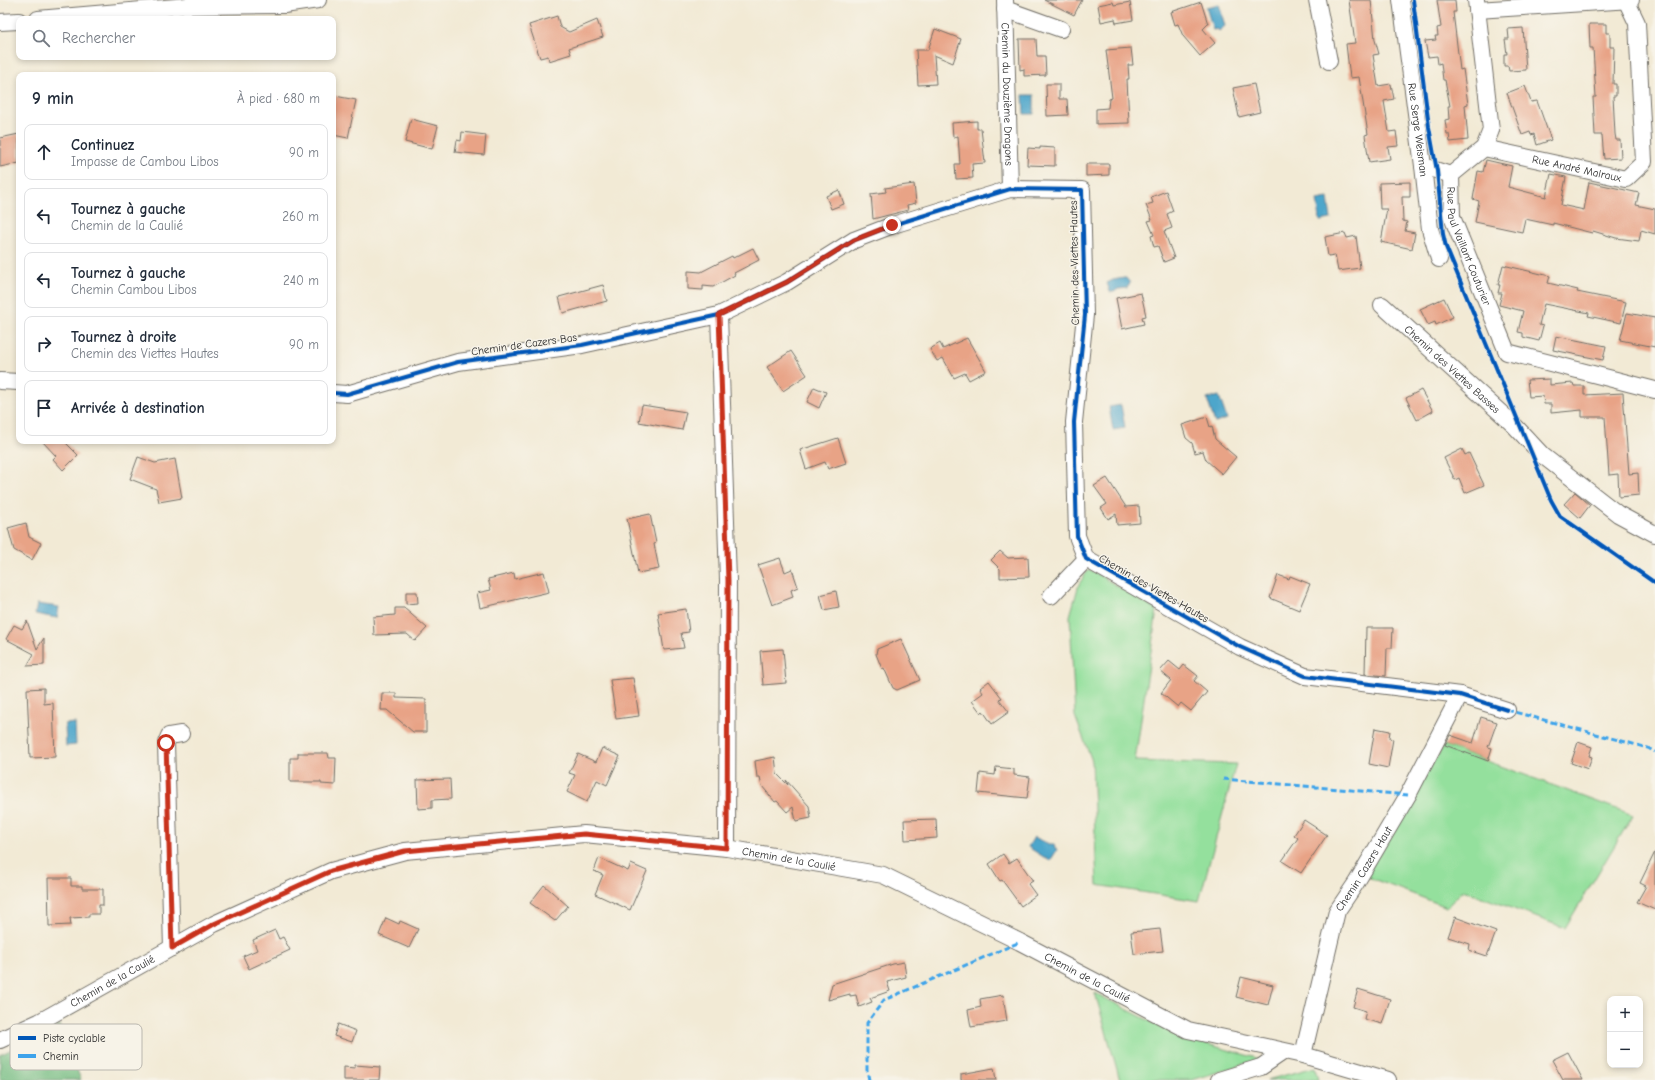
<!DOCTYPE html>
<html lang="fr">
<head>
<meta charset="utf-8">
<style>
  :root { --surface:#fff; --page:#f2f2f3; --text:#1f2937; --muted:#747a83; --line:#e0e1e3 }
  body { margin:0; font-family:"Comic Neue",sans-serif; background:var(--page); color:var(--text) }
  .controls { position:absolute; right:12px; bottom:12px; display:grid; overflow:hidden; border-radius:8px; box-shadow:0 2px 6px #0003 }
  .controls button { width:36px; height:36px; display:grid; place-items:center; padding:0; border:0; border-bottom:1px solid var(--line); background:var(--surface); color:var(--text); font:20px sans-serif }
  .stop { position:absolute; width:12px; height:12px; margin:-9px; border:3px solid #c8321e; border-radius:50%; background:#fff }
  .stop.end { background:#c8321e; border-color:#fff; box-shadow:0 1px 4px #0008 }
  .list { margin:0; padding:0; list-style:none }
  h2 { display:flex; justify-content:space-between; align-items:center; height:52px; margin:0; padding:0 16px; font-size:17px }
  h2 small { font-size:13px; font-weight:400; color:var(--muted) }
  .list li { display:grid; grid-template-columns:26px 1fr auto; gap:12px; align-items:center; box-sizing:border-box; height:56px; margin:0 8px 8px; padding:0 8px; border:1px solid var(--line); border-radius:8px }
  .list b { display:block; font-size:15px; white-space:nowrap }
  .list p { margin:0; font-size:13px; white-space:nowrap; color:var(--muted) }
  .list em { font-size:13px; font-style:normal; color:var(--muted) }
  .icon { flex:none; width:22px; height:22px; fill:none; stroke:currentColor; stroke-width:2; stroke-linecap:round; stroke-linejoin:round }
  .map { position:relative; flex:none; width:1655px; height:1080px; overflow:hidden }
  .search { position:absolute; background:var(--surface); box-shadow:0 2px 6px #0003; left:16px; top:16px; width:320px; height:44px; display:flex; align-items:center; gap:10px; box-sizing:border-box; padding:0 14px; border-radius:8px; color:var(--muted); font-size:15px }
  .panel { position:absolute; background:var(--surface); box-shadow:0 2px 6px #0003; left:16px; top:72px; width:320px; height:372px; border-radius:8px }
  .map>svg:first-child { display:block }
  .green { fill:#94e09d; stroke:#608664 }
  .forest { fill:#77be84; stroke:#517458 }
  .water { fill:#4da6cb; stroke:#3c687b }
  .building { fill:#e8a386 }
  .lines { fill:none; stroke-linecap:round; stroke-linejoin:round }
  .street-casing { stroke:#716e66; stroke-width:18 }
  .street { stroke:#fff; stroke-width:16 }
  .quiet { stroke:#3ea3eb; stroke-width:3; stroke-dasharray:6 3; stroke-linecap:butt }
  .cycleway-casing { stroke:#f7f3e8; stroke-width:6 }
  .cycleway { stroke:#0057b8; stroke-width:4 }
  .route { stroke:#c8321e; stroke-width:5 }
  .labels { text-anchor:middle; stroke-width:3; stroke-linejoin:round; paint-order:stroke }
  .street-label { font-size:11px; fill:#2b2b2b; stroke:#f7f3e8 }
  .key { fill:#f7f3e8; stroke:#bab7af; stroke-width:1 }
  .key-label { font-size:11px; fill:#2b2b2b }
</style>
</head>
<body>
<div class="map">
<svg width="1655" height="1080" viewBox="0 0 1655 1080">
  <rect width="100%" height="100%" fill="#f7f3e8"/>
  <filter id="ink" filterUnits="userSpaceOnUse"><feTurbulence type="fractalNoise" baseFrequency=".025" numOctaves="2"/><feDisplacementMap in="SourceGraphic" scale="8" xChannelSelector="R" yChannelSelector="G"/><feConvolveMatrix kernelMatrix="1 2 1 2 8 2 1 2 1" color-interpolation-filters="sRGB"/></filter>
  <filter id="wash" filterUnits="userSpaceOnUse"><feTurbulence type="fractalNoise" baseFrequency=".012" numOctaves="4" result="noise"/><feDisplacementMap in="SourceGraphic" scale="16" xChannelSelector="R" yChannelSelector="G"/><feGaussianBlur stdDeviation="0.9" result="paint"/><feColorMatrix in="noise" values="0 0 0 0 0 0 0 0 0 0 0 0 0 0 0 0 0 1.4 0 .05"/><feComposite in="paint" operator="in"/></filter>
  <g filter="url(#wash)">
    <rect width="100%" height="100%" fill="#f2ead5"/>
    <path class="green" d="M1089,569L1157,610L1135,761L1236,764L1199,901L1097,885L1092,761L1075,716L1070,616L1079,584Z
      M1444,745L1633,815L1565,928L1463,890L1447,907L1365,876Z
      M1095,993L1179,1036L1260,1059L1192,1080H1120Z
      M1315,1067L1318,1080H1267Z"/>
    <path class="forest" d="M60,1025L81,1080H0V1055Z"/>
    <path class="water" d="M1219,4L1225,26L1219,31L1217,29L1213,30L1206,7Z
      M1023,95H1034V114H1024Z
      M1328,198L1331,219L1320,221L1317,200Z
      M1124,278H1126L1130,283L1127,288L1118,289L1114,292H1110L1107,283L1113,280Z
      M1219,396L1227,419L1215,423L1207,399Z
      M1121,405L1125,428L1113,430L1109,407Z
      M37,604L59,607L57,618L35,614Z
      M75,723L76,745L66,746L65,724Z
      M1034,837L1049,844H1054L1055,849L1057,850L1050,861L1028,847Z"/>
    <g id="blocks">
      <path class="building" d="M1044,0H1082L1074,15Z
        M1349,0H1371L1375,40L1379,54L1373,55L1378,86L1391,84L1394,99L1384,101L1389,132L1396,131L1398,146L1388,147L1390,159L1369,162L1365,135L1368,134L1359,77L1350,78L1346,44L1355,43Z
        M1437,0H1455L1456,12H1453L1460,70L1463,69L1468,104L1465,105L1468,140L1450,142L1449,134H1447L1445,120L1449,119L1448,106H1450L1445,80H1443L1441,63L1438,64L1437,56L1428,57L1425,41L1436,40L1435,36H1438L1437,28L1441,27Z
        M1113,2L1114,5L1130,2L1133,20L1116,23L1115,19L1101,22L1098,5Z
        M1201,2L1208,24L1203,29L1215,43L1200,56L1183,36L1178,24L1175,25L1171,12Z
        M557,16L560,27L569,32L597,20L603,37L569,48L571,54L549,61L548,56L540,58L529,25Z
        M1589,24H1606V33H1610V47H1614L1613,84H1616V96H1613L1615,134L1616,140H1620L1621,158L1604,159L1602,135H1595L1593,97H1596L1593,48H1590Z
        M1523,28L1526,70L1509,71L1508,66H1504V54H1507L1505,39H1509L1508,29Z
        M935,29L961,39L953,63L934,55L936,84L918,85L916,50H928Z
        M1019,39H1036L1037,56H1045L1046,75L1024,76V69L1020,70Z
        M1131,48L1133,65H1128L1129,79H1127L1129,123L1096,124V109L1108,108L1109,99L1112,98L1106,50Z
        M1046,84H1059V99H1067L1068,115L1047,116Z
        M1254,84L1260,112L1239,117L1233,88Z
        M1525,86L1531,102L1537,101L1551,140L1537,145L1534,134L1531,135L1530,132L1522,135L1507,93Z
        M335,96L356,100L348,138L333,135V105Z
        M411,119L438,126L432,149L405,142Z
        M977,121V129H981L985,163L972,164L973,178L956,179L955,164H960L958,136L953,137L952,123Z
        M462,132L486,135L484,155L455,152L457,140L461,141Z
        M19,134V163L0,167V138Z
        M1040,147L1055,148V166L1027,165L1028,148L1040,149Z
        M1486,160L1512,166L1508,187L1546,197L1551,174L1566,177L1561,205L1584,210L1589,182L1639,193L1636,205L1655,209V234L1641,230L1639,241L1616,238L1593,231L1592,233L1553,223V225L1525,219L1522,232L1475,222L1479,201L1473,199L1478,171L1483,172Z
        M1086,164H1109V175L1086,176Z
        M1410,182V197H1402L1403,221L1407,222L1405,231L1415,233L1412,249L1381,242L1387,209H1380L1379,183Z
        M914,184L916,203L907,205L908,210L873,219L871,194L886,192L885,188Z
        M839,190L844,204L831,209L826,196Z
        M1166,191L1173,211L1167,214L1172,228L1164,231L1174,258L1164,262L1158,246L1154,247L1151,236L1154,235L1148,221L1152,220L1146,205L1153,203L1151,197Z
        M1345,233L1347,238L1356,236L1360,268L1338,271L1335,255L1328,256L1325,237Z
        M753,248L759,260L734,273L735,275L713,287L703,286V290L688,289V271L701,272L732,256L733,258Z
        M1503,265L1550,276L1548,283L1578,290L1577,292L1626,302L1621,323L1588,316L1589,313L1544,304L1539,325L1543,326L1539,341L1523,337V333L1518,332L1523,311L1499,305L1502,293H1498L1500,285H1498Z
        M603,285L607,301L563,313L559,297Z
        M1141,293L1146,316L1142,317L1144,324L1122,329L1116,298Z
        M1444,298L1453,317L1436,325L1435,322L1428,325L1420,309Z
        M1627,313L1655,318V347L1620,340Z
        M1556,336L1606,346L1603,360L1553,350Z
        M967,338L986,371L969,380L965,373L954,378L943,358L937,361L930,349L940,343L943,349Z
        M791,351L807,375L783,391L767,367Z
        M1550,379V385L1573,383L1574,386H1584V395L1623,393L1629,474L1638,473L1639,495L1619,497L1618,474L1609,475L1605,417H1582V410L1551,413V404H1544L1543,396L1529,397L1527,380Z
        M814,387L826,392L819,408L807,402Z
        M1421,390L1433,411L1417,420L1406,398Z
        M642,405L686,412L682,430L639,422Z
        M1207,417L1210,427L1212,426L1215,439L1236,457L1222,474L1206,460L1203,451L1195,453L1192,443L1186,438L1182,425Z
        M838,438L846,463L828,469L825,462L806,469L800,450Z
        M42,441H64L78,455L63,470L53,459L56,456Z
        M1462,449L1465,455L1469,453L1484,485L1465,493L1459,478L1455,480L1444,458Z
        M138,457L155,463L175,459L182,498L159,502L156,489L130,479Z
        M1107,478L1126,507L1139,506L1140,523L1117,525L1116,514L1108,519L1101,508L1107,504L1094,486Z
        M1575,492L1590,505L1580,518L1564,504Z
        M650,514L656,543L654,544L659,569L638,573L627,519Z
        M26,523L29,537L41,543L32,560L14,550L8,528Z
        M1000,551L1008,558L1028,557L1029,577L1000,578V569L991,560Z
        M780,558L785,572L792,569L798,587L791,590L793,597L772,605L758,565Z
        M544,572L549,592L480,608L477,593L491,590L488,579L514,573L515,579Z
        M1278,575L1289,579L1290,576L1310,584L1299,610L1270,598Z
        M836,591L839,607L824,610L820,595Z
        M406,592H417L418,603L406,604Z
        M395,608H404L427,628L415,641L407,634L374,635L373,617L395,615Z
        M686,609L689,632L681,633L684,648L664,650L658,613Z
        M27,621L37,649L44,638V665L27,666L34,654L6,639L14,625L22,629Z
        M1366,628H1393L1392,648H1387L1386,676L1365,674Z
        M901,639L920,680L897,690L893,688L884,668L882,669L876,654L877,649Z
        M783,649L786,683L763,685L760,651Z
        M1169,661L1180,670L1184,665L1198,676L1194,681L1207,692L1191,711L1181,703L1178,707L1161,693L1171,680L1160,671Z
        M633,678L639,716L616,719L610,680Z
        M989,681L1002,698L999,699L1009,712L992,724L983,711L981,713L972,701L983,693L980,688Z
        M44,688V704L53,703L55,757L30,758L27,689Z
        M382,693H396V698L426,699V732H413L387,710H381Z
        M1481,717L1497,722L1488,747L1492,748L1488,761L1445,745L1450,735L1473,743Z
        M1375,728L1390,731L1389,738L1393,739L1388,768L1369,764Z
        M1578,742L1592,747L1589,756L1592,757L1588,769L1571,763Z
        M602,748L620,756L607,785L597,780L587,802L567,792L575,775L569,773L578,754L596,762Z
        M298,753H328L329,758H336L335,785L321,784V782H290V758H298Z
        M775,757L777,774L788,785L786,780L809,806L811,818L796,821L793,807L787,812L777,801L775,802L762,786L760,777H757L755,761Z
        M996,767L1014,769V775L1030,777L1027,798L978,793L980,773L995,775Z
        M450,779L451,799L432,800V808L418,809L417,780Z
        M936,819L937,838L905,840L904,820Z
        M1304,820L1327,835L1301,873L1282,861L1298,838L1294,835Z
        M1655,852V910L1637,902L1646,886L1640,883Z
        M1003,854L1009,863L1017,858L1033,881L1028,884L1036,895L1021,906L1002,880L1000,881L989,864Z
        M599,858L628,871L631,864L647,871L630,910L595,894L603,875L594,871Z
        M48,878H71V886H82V889H103V905H99V914H89V917L70,918L71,925L49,926Z
        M544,885L568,906L555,921L530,903Z
        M1455,917L1496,932L1487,956L1469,950L1470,944L1448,937Z
        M386,918L399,924L400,921L418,929L409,948L379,935Z
        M1160,929L1163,951L1134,954L1131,932Z
        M275,930L279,939L283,937L290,950L249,969L243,956L257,950L253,940Z
        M904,962L906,977L887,982L890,991L870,998L872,1002L859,1007L856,995L850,996V994L828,1000L832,984L893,964Z
        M1241,977L1273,985L1268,1005L1236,997Z
        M1358,989L1390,999L1382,1024L1364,1019L1366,1011L1353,1007Z
        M1003,995L1007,1021L971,1027L968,1010L981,1007L980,999Z
        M338,1024L356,1031L352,1042L334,1036Z
        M1568,1052L1583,1080H1563L1552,1060Z
        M355,1065L380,1067L379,1080H344V1067L355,1068Z
        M994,1068L996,1080H961V1074Z"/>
    </g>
  </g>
  <g filter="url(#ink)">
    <use href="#blocks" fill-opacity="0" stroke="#716e66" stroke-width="1"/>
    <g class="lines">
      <g class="street-casing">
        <g id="street">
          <path id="s1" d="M1005,0L1010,189"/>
          <path d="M1317,0L1329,61"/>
          <path id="s2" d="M1401,0L1423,166L1430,229L1439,259"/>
          <path id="s3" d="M1476,0L1491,130L1484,148L1451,175L1452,217L1507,352L1655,390"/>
          <path d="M1005,9L1061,29"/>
          <path d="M1477,10L1631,0"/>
          <path d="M38,19L188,6L284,5L318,0"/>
          <path d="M0,22L19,21"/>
          <path id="s4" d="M1484,148L1626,179L1644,162L1637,23L1626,0"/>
          <path d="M1423,166L1451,175"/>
          <path id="s5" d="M1382,305L1514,425L1542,455L1618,514L1655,534"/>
          <path d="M719,315L728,580L727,848"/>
          <path d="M0,381L19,382"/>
          <path d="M333,393L347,394L458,362L582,345L719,315L787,282L854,240L893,225L1010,189L1082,190L1085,315L1074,422L1077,536L1086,559L1240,647L1305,676L1460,695L1507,710"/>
          <path d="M1051,596L1086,559"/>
          <path d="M172,948L166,743L169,736L181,734"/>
          <path id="s6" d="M0,1040L39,1022L214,924L331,871L405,851L584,834L727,848L883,875L1020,942L1188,1030L1303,1055L1388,1080"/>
          <path id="s7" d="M1303,1055L1337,911L1356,883L1408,795L1460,695"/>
          <path d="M1219,1080L1261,1067L1283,1052"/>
        </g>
      </g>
      <use href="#street" class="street"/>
      <path class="quiet" d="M1507,710L1648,748L1655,752
        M1223,779L1408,795
        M869,1080L867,1070V1023L884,1000L1020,942"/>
      <g class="cycleway-casing">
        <path id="cycleway" d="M1413,0L1429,127L1437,171L1443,234L1446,247L1551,500L1560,516L1655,583
          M333,393L347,394L458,362L582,345L719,315L787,282L854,240L893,225L1010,189L1082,190L1085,315L1074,422L1077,536L1086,559L1240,647L1305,676L1460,695L1507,710"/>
      </g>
      <use href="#cycleway" class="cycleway"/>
    </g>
  </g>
  <g class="lines" filter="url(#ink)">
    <path class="route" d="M166,743L172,948L214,924L331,871L405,851L584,834L727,848L728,580L719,315L787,282L854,240L892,225"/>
  </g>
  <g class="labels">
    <g class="street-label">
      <text dy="4" stroke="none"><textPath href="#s1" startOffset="94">Chemin du Douzième Dragons</textPath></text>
      <text dy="4" stroke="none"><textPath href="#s2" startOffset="131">Rue Serge Weisman</textPath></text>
      <text dy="4" stroke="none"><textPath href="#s4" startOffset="95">Rue André Malraux</textPath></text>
      <text dy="4" stroke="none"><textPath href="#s3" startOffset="267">Rue Paul Vaillant Couturier</textPath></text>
      <text transform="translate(1074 263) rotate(-91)" y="4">Chemin des Viettes Hautes</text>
      <text transform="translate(524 344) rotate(-8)" y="4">Chemin de Cazers Bas</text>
      <text dy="4" stroke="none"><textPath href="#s5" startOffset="95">Chemin des Viettes Basses</textPath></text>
      <text transform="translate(1154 588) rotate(30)" y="4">Chemin des Viettes Hautes</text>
      <text dy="4" stroke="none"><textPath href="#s6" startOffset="835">Chemin de la Caulié</textPath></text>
      <text dy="4" stroke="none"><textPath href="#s7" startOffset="198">Chemin Cazers Haut</textPath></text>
      <text dy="4" stroke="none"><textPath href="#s6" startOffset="1159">Chemin de la Caulié</textPath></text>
      <text dy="4" stroke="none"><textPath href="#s6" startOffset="127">Chemin de la Caulié</textPath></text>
    </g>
  </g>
  <rect x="10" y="1024" width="132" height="46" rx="6" class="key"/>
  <rect x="18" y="1036" width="18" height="4" fill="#0057b8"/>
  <rect x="18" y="1054" width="18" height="4" fill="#3ea3eb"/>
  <g class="key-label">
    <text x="43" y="1042">Piste cyclable</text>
    <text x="43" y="1060">Chemin</text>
  </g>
</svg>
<div class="controls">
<button>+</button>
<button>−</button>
</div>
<div class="stop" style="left:166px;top:743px"></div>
<div class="stop end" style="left:892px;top:225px"></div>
<div class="search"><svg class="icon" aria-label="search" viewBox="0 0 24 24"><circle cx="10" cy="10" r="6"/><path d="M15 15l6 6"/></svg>Rechercher</div>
<section class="panel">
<h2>9 min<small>À pied · 680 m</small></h2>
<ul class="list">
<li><svg class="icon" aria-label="ahead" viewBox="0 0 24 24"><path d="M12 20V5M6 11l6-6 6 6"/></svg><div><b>Continuez</b><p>Impasse de Cambou Libos</p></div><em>90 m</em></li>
<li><svg class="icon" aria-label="left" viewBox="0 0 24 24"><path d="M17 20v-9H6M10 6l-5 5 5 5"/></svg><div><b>Tournez à gauche</b><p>Chemin de la Caulié</p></div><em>260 m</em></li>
<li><svg class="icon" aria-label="left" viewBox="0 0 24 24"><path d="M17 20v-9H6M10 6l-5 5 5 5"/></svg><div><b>Tournez à gauche</b><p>Chemin Cambou Libos</p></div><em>240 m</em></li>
<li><svg class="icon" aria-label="right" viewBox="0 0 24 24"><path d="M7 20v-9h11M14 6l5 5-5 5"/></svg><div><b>Tournez à droite</b><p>Chemin des Viettes Hautes</p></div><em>90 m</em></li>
<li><svg class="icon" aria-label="arrive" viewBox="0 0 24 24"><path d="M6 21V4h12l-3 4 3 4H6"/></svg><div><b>Arrivée à destination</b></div></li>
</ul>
</section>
</div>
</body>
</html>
